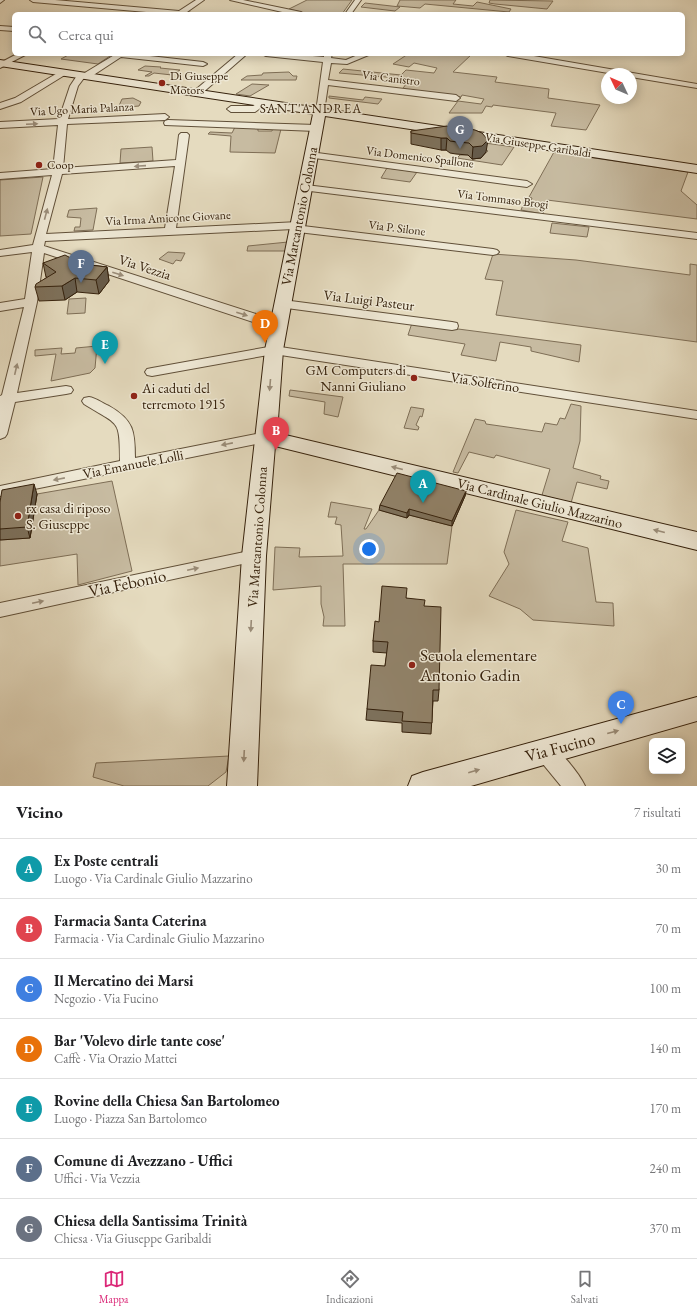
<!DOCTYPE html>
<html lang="it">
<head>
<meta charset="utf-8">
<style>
  :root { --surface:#fff; --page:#f6f6f6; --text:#202124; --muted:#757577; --line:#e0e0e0; --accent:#db2777 }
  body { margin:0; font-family:"EB Garamond",serif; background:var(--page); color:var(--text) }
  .controls { position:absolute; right:12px; bottom:12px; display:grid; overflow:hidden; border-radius:6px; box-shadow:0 2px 10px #0003 }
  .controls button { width:36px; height:36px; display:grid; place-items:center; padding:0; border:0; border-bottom:1px solid var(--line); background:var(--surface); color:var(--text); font:20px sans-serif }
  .compass { position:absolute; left:601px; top:68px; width:36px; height:36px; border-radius:50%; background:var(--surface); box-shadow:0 2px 10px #0003; rotate:314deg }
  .you { position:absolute; left:369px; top:549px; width:14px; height:14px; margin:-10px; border:3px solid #fff; border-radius:50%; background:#1a73e8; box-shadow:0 0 0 6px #1a73e833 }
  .badge { display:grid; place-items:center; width:26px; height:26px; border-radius:50%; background:var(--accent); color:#fff; font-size:13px; font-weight:700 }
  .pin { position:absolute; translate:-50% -33px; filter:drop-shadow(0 1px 2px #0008) }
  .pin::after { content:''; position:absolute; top:21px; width:14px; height:12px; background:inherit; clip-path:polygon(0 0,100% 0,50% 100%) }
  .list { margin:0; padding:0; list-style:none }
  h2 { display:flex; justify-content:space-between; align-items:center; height:52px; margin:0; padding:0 16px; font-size:17px }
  h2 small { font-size:13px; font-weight:400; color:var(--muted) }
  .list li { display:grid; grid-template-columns:26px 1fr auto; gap:12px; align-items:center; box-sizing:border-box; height:60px; padding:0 16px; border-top:1px solid var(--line) }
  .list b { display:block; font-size:15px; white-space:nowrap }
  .list p { margin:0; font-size:13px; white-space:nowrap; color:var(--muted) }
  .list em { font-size:13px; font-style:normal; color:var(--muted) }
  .icon { flex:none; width:22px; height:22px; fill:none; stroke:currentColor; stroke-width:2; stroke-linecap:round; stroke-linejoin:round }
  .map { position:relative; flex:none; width:697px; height:786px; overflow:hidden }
  .search { position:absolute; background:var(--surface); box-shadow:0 2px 10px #0003; left:12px; right:12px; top:12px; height:44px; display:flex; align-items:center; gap:10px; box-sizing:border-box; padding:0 14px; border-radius:6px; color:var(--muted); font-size:15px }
  .sheet { height:472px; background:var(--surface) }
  nav { display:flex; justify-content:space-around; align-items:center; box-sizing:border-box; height:56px; border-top:1px solid var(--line); background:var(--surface); font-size:11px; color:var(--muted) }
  nav a { display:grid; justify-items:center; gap:2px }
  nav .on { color:var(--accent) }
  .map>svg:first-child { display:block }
  .green { fill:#c7bba1; stroke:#7e6e56 }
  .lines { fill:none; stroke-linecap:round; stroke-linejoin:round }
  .street-casing { stroke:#615039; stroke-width:2 }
  .secondary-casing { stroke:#35210c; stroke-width:2 }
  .street { fill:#eee8d5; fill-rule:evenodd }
  .secondary { fill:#eee8d5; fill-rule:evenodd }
  .wall { fill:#7d705a; stroke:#35210c }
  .shaded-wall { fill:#665b4a; stroke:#35210c }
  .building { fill:#918269; stroke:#35210c }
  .oneway { fill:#9b8e7b }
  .poi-dot { fill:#8f2418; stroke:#eee8d5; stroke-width:1.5 }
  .labels { text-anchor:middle; stroke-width:3; stroke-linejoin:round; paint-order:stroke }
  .far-poi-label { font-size:12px; fill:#35210c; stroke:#eee8d5; text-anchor:start }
  .far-street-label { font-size:12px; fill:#35210c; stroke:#eee8d5 }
  .far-neighbourhood-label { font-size:13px; letter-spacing:1px; fill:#35210c; stroke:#eee8d5 }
  .street-label { font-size:14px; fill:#35210c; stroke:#eee8d5 }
  .poi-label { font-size:14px; fill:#35210c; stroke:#eee8d5; text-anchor:start }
  .near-street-label { font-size:17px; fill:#35210c; stroke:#eee8d5 }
  .near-poi-label { font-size:17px; fill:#35210c; stroke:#eee8d5; text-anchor:start }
</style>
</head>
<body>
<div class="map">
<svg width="697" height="786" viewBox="0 0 697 786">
  <rect width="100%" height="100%" fill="#e5dbbf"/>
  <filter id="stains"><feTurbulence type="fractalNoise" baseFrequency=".005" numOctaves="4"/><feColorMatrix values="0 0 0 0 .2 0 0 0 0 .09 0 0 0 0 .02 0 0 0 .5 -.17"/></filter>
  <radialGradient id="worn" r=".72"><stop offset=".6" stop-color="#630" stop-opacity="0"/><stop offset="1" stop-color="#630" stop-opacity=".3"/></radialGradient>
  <path class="green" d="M307,0H352L342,14H309L289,9Z
    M400,0H456L453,4L473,6L477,2L511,9L509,12L425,4L420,8L397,6Z
    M490,0L553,1L547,9L495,4L489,3Z
    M365,3L400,7L395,11L361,7Z
    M70,54H113L98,64L61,59Z
    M408,54H472L453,72L497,77L495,82L549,89L548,98L600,105L586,130L551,126L556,113L493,105L492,107L486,106L482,113H449L458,101L481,104L484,99L462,95L461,97L402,90L409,79L339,73L343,69L401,75L406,70L434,73L437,68L414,63L409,67L393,64Z
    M145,66L161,67L160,68L180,70L172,75L154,73L149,76H145L152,72L138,70Z
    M289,72L293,76H297L296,80H241L247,76L262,75L263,73Z
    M252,84L269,85L250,96L236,94Z
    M329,96L363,100L365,97L382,99L378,104L329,98Z
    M133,98L141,102L139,106L118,108L122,99Z
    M235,127L258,128V131H272L273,128L281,129L275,153L230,152L231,136L208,134L210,132L232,133Z
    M470,141L514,147L502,165L457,158L460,155H468L472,159L479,158L488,151Z
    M152,147L153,161L120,163L121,149Z
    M554,152L688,172L681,191L697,205V219L547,200L543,214L521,210L525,200L531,201L532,198L529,197Z
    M387,168L417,172L410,182L381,178Z
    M43,177L31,234L0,236V180Z
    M97,208L93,230L74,231L75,227H80L81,218L67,217L69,210Z
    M552,223L589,227L587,237L550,233Z
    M288,242L286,251H247L248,246Z
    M168,252L185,253L181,261L176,260L173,264L159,259Z
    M493,254L576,260L690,275V264L697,265V342L496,315L503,281L485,279Z
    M86,298L85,313L67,314L69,299Z
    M412,323L581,345L579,362L531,351V347L500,342L496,361L461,355L465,344L408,335Z
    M97,346L95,368L90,373L51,381L56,354L35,356V350L62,348L61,354L75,353L76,348Z
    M290,390L343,397L338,417L324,414L325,402L289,396Z
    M571,404L581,406L580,441L573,468L601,476L600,479L609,481L607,489L577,482L571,503L542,495L550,469L496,455L494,458L469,452L458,473L453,472L475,419L485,421L486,424L542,432L545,423L557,425L560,418L565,419Z
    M411,407L424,409L422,417L420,416L416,425L419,427L418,430L404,428Z
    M112,481L132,571L78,585L77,554L0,566V540L30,538L37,494Z
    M331,502L372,509L364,529H366L379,510L407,518L409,515L452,526L447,564H343L345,626H323L324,617L321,604V586L273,590L275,547L300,548L299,557L343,556L341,525L335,524L337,517H328Z
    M516,510L568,522L562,541L588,548L596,602L613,603L614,626L533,620L520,609L489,596L509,564L504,552Z
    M229,756L226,772L208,786H124L93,777L96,763Z"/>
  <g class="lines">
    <g class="street-casing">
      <path id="street" d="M0,0H4L0,3Z
        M30,0H55L179,11L196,0H204L187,12L195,14H169L33,2Z
        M230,0H243L301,12L304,14H291Z
        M355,0H361L351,14H345Z
        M0,26L14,27V31L0,30Z
        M17,54H27L0,68V63Z
        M116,54H132L203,62L207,64L203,66L121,57L89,78H84L78,86L68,119L165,114L169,117L165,120L67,124L63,168L176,160L179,135L181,133H187L189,135L176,228L298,222L302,223L303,226L493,249L497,250L499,252L497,254L493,255L298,232L294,231L293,229L45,241L44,246L284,323L285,326L284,329H274L44,253L37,302L17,393L66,386L71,387L73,390L71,393L66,394L15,402L7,434L5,437L0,439V396L2,395L24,307L0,311V303L25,299L32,252L0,256V250L33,245L52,175L0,179V173L53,169L58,125L0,128V122L59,119L70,86L78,74H83ZM175,166L165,228L46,234L62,174Z
        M238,54H247L200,95H194L193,93L194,91Z
        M262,54H289L324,57V54H332L331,58L346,60L360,54H371L347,64L331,63L328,80L456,95L460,98L456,101L328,85L324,112L320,115L316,112L323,62L266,56Z
        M504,54H522L697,84V88L631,77V74H614L508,56Z
        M61,71H67L68,73L21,102L0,109V103L15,98Z
        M262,101L266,104L255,112H231L227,109L231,106H253Z
        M168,120L316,125L320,128L316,131L165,125L164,123L165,121Z
        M310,152L527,181L532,184L527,187L307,157L305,155L307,153Z
        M306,185L697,233V239L302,190L301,188L302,186Z
        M283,300L452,322L457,323L458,326L457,329L452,330L279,307L277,304L279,301Z
        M274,346L697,411V419L274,354L152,376L147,375L145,372L147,369L152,368Z
        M89,397C96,398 102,403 109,406C134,420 135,432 135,458L266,432L271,434L273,437L271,440L266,442L0,496V486L120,461C120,418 119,426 84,404L82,401L84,398Z
        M254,550L260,552L263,556L260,560L0,617V603Z
        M545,742C558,747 579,773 585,786H561L538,758L535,751L538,744Z"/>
    </g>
    <g class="secondary-casing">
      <path id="secondary" d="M0,60L697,165V173L325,116L283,350L277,433L697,532V550L275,446L266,556L257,786H227L242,556L265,350L313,114L0,66Z
        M697,697V721L471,786H408L412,776L423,772Z"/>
    </g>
    <use href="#street" class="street"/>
    <use href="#secondary" class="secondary"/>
  </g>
  <path class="wall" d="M452,129L486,152L481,158L472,159L468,155L456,154L450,153L446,150H441L411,144V131Z
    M43,263L82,264L107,267L109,281L99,294L77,292L65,300L39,301L35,287L47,277H46Z
    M466,491L465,496L452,526L409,515L407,518L379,510L380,505Z
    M37,494L30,538L0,540V502Z
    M406,598L424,606L439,690L438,701H433L431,734L402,732V723L366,720L367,709L385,666L387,653L373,652V641L379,622Z"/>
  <path class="shaded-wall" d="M441,138H447L446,150H441Z
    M488,140L486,152L481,158L472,159L473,147Z
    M107,267L109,281L99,294L96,280Z
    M75,278L77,292L65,300L62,286Z
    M34,484L37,494L30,538L27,527Z
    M466,491L465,496L452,526V521Z
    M409,509V515L407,518V513Z"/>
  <path class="building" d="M447,126L452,129L464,128L475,130L482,133L488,140L482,146L473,147L469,143L457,142L450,141L447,138H441L411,133V131Z
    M65,255L82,264L107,267L96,280L75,278L62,286L35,287L36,284L56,272L43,263Z
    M397,473L466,491L452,521L409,509L407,513L380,505Z
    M34,484L27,527L0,529V502L2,490Z
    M382,586L407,588L406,598L425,600L424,606L441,607L439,690H433L432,723L402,721L403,712L367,709L371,665L385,666L388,642L373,641L375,621L379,622Z"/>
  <defs><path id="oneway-solid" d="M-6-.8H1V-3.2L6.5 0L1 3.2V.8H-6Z"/></defs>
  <g class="oneway">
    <use href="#oneway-solid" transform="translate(32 124) rotate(-3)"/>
    <use href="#oneway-solid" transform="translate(140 166) rotate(176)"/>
    <use href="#oneway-solid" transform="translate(46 214) rotate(-75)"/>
    <use href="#oneway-solid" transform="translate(118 274) rotate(18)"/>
    <use href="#oneway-solid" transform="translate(242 314) rotate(18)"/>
    <use href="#oneway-solid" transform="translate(16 369) rotate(-77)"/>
    <use href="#oneway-solid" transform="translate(270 385) rotate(95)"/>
    <use href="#oneway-solid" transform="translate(227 444) rotate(169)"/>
    <use href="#oneway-solid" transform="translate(397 468) rotate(-166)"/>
    <use href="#oneway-solid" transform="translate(59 479) rotate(169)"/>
    <use href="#oneway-solid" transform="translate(659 531) rotate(-166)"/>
    <use href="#oneway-solid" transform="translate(193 569) rotate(-12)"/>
    <use href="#oneway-solid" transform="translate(38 602) rotate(-12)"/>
    <use href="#oneway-solid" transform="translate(251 626) rotate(93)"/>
    <use href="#oneway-solid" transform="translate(613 732) rotate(-15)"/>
    <use href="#oneway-solid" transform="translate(244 756) rotate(93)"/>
    <use href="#oneway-solid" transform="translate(474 771) rotate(-16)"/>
  </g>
  <g class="poi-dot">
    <circle cx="162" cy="83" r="4"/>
    <circle cx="39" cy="165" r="4"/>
    <circle cx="414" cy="378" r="4"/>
    <circle cx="134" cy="396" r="4"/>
    <circle cx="18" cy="516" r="4"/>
    <circle cx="412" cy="665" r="4"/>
  </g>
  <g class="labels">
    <g class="far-poi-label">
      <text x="170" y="80">Di Giuseppe<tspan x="170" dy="14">Motors</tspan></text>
      <text x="47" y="169">Coop</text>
    </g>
    <g class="far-street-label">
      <text transform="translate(391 78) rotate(7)" y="4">Via Canistro</text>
      <text transform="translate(82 109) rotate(-3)" y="4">Via Ugo Maria Palanza</text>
      <text transform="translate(538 145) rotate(9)" y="4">Via Giuseppe Garibaldi</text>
      <text transform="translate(420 157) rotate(7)" y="4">Via Domenico Spallone</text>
      <text transform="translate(503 199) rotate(7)" y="4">Via Tommaso Brogi</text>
      <text transform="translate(168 218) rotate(-3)" y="4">Via Irma Amicone Giovane</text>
      <text transform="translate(397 228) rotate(7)" y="4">Via P. Silone</text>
    </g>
    <g class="far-neighbourhood-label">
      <text x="311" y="113">SANT'ANDREA</text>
    </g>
    <g class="street-label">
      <text transform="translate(299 216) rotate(-79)" y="5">Via Marcantonio Colonna</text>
      <text transform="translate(145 267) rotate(18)" y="5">Via Vezzia</text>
      <text transform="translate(369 300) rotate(7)" y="5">Via Luigi Pasteur</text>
      <text transform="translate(485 382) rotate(9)" y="5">Via Solferino</text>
      <text transform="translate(133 464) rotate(-11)" y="5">Via Emanuele Lolli</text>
      <text transform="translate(540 503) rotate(14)" y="5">Via Cardinale Giulio Mazzarino</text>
      <text transform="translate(257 537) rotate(-86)" y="5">Via Marcantonio Colonna</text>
    </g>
    <g class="poi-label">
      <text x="406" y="375" text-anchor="end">GM Computers di<tspan x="406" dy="16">Nanni Giuliano</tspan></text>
      <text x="142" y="393">Ai caduti del<tspan x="142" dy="16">terremoto 1915</tspan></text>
      <text x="26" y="513">rx casa di riposo<tspan x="26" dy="16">S. Giuseppe</tspan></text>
    </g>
    <g class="near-street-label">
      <text transform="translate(127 583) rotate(-12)" y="6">Via Febonio</text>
      <text transform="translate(560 747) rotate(-15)" y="6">Via Fucino</text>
    </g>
    <g class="near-poi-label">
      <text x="420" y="661">Scuola elementare<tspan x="420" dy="20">Antonio Gadin</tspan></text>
    </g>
  </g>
  <rect width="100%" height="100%" filter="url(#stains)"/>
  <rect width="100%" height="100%" fill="url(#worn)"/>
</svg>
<div class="controls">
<button><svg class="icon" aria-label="layers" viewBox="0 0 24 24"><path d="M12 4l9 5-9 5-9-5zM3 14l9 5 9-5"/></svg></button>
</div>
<svg class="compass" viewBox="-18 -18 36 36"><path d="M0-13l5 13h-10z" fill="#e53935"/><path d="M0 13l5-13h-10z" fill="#757577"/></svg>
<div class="you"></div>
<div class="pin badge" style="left:423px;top:503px;background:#0f9aa8">A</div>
<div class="pin badge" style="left:276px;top:450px;background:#e0444e">B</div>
<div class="pin badge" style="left:621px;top:724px;background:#3f7fe0">C</div>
<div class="pin badge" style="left:265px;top:343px;background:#e8710a">D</div>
<div class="pin badge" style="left:105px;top:364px;background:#0f9aa8">E</div>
<div class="pin badge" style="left:81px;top:283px;background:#5c6f8a">F</div>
<div class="pin badge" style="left:460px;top:149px;background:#6b7280">G</div>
<div class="search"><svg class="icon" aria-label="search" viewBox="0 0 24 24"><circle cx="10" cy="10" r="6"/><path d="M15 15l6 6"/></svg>Cerca qui</div>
</div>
<section class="sheet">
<h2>Vicino<small>7 risultati</small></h2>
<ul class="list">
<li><span class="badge" style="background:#0f9aa8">A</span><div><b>Ex Poste centrali</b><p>Luogo · Via Cardinale Giulio Mazzarino</p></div><em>30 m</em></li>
<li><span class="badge" style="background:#e0444e">B</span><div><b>Farmacia Santa Caterina</b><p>Farmacia · Via Cardinale Giulio Mazzarino</p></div><em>70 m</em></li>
<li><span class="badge" style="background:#3f7fe0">C</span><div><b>Il Mercatino dei Marsi</b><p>Negozio · Via Fucino</p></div><em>100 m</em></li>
<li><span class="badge" style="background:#e8710a">D</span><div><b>Bar 'Volevo dirle tante cose'</b><p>Caffè · Via Orazio Mattei</p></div><em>140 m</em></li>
<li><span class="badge" style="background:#0f9aa8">E</span><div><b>Rovine della Chiesa San Bartolomeo</b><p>Luogo · Piazza San Bartolomeo</p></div><em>170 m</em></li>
<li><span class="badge" style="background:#5c6f8a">F</span><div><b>Comune di Avezzano - Uffici</b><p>Uffici · Via Vezzia</p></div><em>240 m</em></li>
<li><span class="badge" style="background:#6b7280">G</span><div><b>Chiesa della Santissima Trinità</b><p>Chiesa · Via Giuseppe Garibaldi</p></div><em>370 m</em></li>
</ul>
</section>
<nav>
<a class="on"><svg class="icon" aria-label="map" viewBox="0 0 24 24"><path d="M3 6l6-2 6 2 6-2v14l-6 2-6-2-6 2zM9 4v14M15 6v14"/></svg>Mappa</a>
<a><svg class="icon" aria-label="directions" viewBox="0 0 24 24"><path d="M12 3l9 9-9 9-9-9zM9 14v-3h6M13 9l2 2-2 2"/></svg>Indicazioni</a>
<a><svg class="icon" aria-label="saved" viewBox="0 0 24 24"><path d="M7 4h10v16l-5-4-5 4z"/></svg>Salvati</a>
</nav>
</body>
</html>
